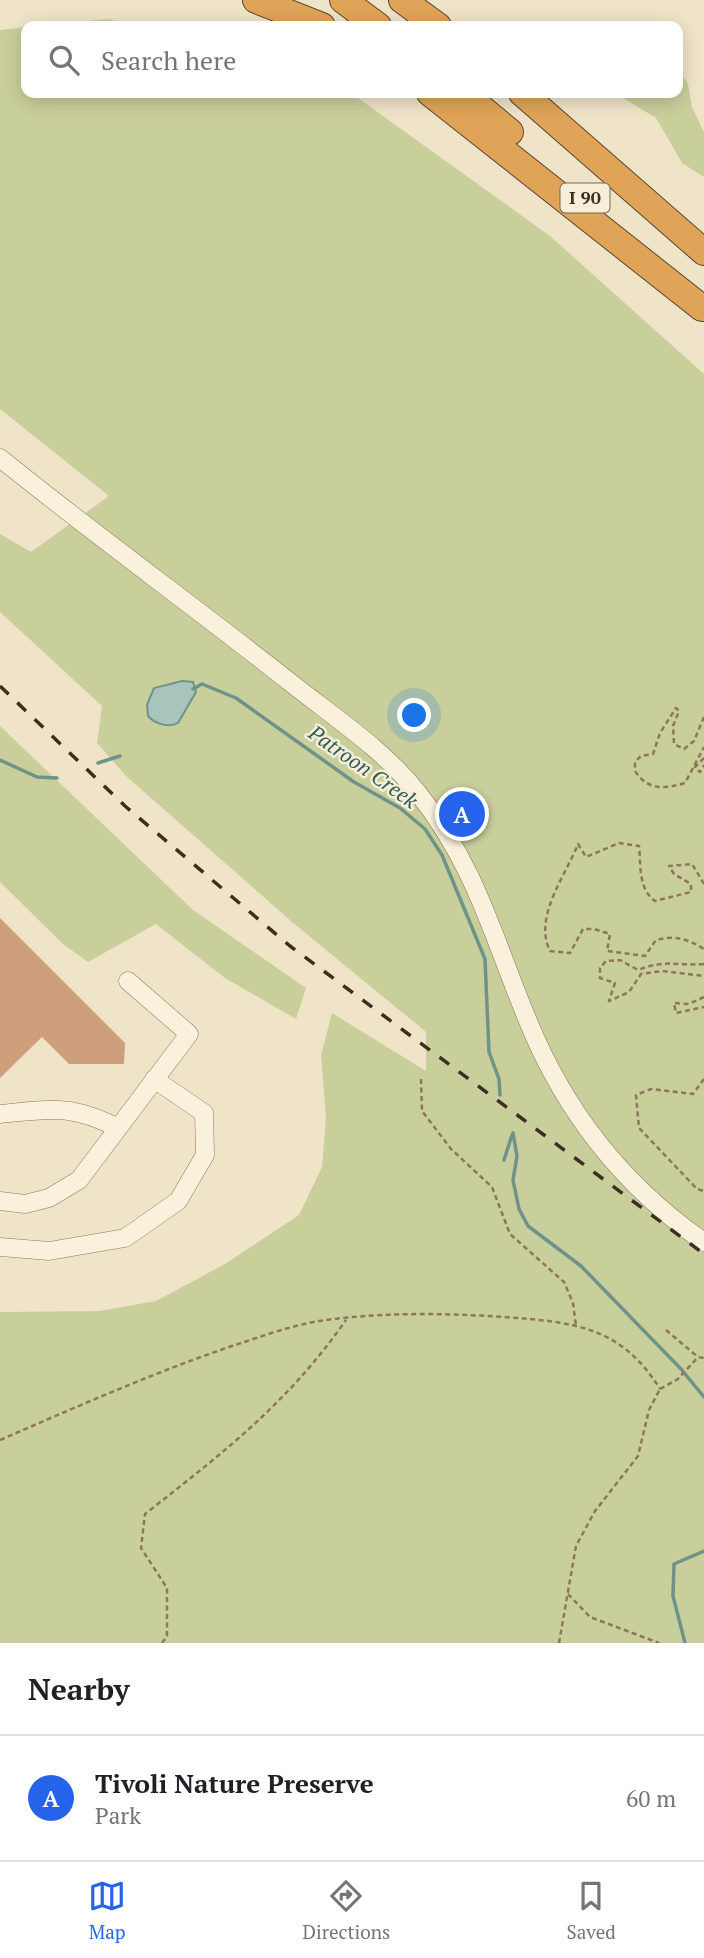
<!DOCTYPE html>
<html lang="en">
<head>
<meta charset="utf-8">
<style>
  :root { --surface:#fff; --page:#f6f6f6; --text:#202124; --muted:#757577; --line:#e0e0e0; --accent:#2563eb }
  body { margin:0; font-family:"PT Serif",serif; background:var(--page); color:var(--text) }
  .you { position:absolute; left:415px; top:716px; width:24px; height:24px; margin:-18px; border:5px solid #fff; border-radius:50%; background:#1a73e8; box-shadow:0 0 0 10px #1a73e833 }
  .badge { display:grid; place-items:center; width:46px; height:46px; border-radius:50%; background:var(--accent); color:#fff; font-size:23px; font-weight:700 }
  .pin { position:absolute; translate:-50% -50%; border:4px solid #fff; box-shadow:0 2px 7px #0006 }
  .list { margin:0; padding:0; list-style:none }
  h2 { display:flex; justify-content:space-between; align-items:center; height:91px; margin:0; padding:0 28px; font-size:30px }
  h2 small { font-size:23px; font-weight:400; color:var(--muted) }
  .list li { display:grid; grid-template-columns:46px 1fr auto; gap:21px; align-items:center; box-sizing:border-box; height:126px; padding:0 28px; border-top:2px solid var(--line) }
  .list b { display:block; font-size:26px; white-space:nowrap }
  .list p { margin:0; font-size:23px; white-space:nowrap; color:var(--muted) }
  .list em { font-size:23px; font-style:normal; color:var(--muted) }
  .icon { flex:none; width:38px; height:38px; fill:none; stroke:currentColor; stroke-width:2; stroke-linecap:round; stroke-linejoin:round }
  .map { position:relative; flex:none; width:704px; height:1643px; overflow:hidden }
  .search { position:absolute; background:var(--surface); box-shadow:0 4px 18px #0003; left:21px; right:21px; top:21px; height:77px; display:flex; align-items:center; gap:18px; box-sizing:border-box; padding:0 24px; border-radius:14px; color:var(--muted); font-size:26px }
  .sheet { height:217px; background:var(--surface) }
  nav { display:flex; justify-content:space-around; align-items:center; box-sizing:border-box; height:98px; border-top:2px solid var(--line); background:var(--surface); font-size:19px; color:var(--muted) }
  nav a { display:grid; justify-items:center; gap:4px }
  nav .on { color:var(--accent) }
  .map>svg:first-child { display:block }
  .green { fill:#c9cf9b }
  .water { fill:#a9c4bc; stroke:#6f938a; stroke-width:2 }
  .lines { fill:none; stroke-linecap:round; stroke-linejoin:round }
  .stream { stroke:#6f938a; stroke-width:3.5 }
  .building { fill:#cf9f7d }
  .minor-casing { stroke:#8d765c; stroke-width:19 }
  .highway-casing { stroke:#5b4430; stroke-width:28 }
  .path { stroke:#8d765c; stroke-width:2.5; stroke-dasharray:5 3.5; stroke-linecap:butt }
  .minor { stroke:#faf1dc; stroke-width:18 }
  .highway { stroke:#e0a458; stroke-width:26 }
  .rail { stroke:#3d2e20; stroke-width:3.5; stroke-dasharray:12 12; stroke-linecap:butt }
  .labels { text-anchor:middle; stroke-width:5; stroke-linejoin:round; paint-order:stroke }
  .shield { fill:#f7eed8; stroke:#756857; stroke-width:2 }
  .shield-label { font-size:18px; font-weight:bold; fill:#3d2e20 }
  .water-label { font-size:21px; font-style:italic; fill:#2f5d5a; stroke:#f7eed8 }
</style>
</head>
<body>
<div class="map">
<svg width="704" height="1643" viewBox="0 0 704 1643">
  <rect width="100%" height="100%" fill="#f0e4c8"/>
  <path class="green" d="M108,19L139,26H36Z
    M26,27V93H351L550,236L704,374V1643H0V1312L100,1311L156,1301L225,1264L299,1215L322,1167L326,1117L321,1055L332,1013L426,1071V1032L292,922L126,776L97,743L102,706L0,612V534L31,552L109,496L0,409V30Z
    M678,70L688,84L692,107L704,132V177L682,163L656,118L615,93H678Z
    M0,726L193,910L306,988L296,1019L225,978L156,924L88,962L63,944L0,882Z"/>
  <path class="water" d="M182,681L193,682L196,692L178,723C169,728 155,724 148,716L147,705L154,688Z"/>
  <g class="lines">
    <path class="stream" d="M193,689L202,684L236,698L354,782L400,808L425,829L442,855L485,959L489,1052L499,1079L500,1095
      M0,760L37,777L57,778
      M98,763L120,756
      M513,1133L517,1156L513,1180L519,1209L528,1226L581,1266L681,1369L704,1397
      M504,1160L512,1135
      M685,1643L673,1596L674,1564L704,1551"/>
  </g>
  <path class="building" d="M0,918L125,1043L124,1064H69L42,1037L0,1078Z"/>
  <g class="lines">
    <g class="minor-casing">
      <path id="minor" d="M0,458C95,535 195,607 291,683C335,718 383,749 418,793C476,866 493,937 528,1021C565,1112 622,1185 704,1242
        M0,1114C51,1109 71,1104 118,1128
        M0,1201L25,1204L49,1198L79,1180L189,1034L128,981
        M0,1247L49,1251L125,1238L178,1201L205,1155L204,1113L154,1079"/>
    </g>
    <g class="highway-casing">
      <path id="highway" d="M256,0L322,26
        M343,0L378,26
        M402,0L438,26
        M430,93L702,308
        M463,93L510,132
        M522,93L704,252"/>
    </g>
    <path class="path" d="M704,717L694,741L684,749L674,744L673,726L679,711L676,708L660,733L653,754L641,756L635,762V771C648,791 665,789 685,783L704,747
      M704,758L695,767L700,772L704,765
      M704,884L692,864L669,866L674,874L691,884V892L655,901C638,889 641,865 639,846L619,843L586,857L578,844C566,875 533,917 550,951L570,953L583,929H594L610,934L607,951L645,956L656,940C675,935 688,939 704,949
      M704,964C675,966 667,959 638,970L620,960L606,961L600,968V978L615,983L609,1001L629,992L641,974L662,971L704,976
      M704,997L689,1004L674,1003L676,1013L704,1007
      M421,1079L422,1111L451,1149L492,1187L510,1234L564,1282L573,1303L576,1326
      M704,1079L693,1094L651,1089L636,1095L639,1128L697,1189L704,1191
      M666,1330L698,1357
      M660,1389L678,1379L698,1357L704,1358
      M0,1440C76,1407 153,1373 232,1346C260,1337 289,1326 319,1321C380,1312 443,1313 504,1317C573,1322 621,1326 660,1389
      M568,1594L590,1617L659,1643
      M162,1643L167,1636V1588L141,1548L145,1514C224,1452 287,1404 346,1320
      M559,1643L576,1546L595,1511L638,1456L649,1410L660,1389"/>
    <use href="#minor" class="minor"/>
    <use href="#highway" class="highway"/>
    <path class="rail" d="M0,686L125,806L290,946L704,1254"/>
  </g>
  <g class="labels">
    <rect class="shield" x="560.5" y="183.5" width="49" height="29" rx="5"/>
    <g class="shield-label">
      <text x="585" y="204">I 90</text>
    </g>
    <g class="water-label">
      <text transform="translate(363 767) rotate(35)" y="7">Patroon Creek</text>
    </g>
  </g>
</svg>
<div class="you"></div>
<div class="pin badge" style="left:462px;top:814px">A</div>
<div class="search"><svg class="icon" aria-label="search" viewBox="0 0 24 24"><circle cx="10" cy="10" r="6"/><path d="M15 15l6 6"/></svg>Search here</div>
</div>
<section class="sheet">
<h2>Nearby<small></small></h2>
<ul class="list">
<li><span class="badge">A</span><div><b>Tivoli Nature Preserve</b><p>Park</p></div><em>60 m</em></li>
</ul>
</section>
<nav>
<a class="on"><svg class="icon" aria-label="map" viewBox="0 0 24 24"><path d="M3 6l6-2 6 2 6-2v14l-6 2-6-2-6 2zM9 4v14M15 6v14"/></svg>Map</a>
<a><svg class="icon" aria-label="directions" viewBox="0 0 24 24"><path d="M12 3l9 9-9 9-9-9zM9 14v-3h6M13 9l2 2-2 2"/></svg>Directions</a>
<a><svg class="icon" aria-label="saved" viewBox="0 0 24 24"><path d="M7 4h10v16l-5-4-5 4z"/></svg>Saved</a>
</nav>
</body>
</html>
